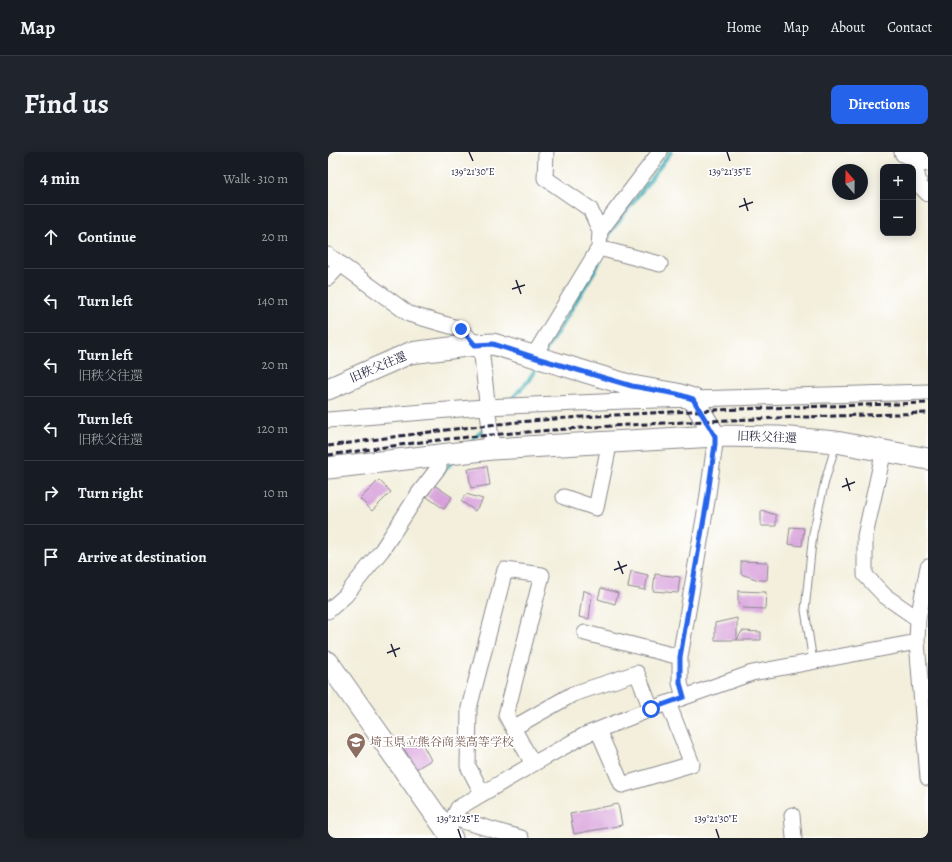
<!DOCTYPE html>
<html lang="en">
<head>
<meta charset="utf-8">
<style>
  :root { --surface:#171b24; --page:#20242c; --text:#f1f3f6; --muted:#9ea1a6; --line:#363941; --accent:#2563eb }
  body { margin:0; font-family:Alegreya,"Noto Serif JP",serif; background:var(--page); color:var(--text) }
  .controls { position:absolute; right:12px; top:12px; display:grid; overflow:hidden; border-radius:8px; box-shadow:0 2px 10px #0003 }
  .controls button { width:36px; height:36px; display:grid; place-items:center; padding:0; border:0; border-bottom:1px solid var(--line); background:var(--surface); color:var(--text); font:20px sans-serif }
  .compass { position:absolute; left:504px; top:12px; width:36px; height:36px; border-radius:50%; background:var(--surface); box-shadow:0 2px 10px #0003; rotate:340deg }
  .stop { position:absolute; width:12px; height:12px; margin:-9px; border:3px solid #2563eb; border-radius:50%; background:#fff }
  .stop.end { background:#2563eb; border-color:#fff; box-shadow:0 1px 4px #0008 }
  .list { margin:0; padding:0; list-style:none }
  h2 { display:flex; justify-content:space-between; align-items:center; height:52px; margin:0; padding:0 16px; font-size:17px }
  h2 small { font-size:13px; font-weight:400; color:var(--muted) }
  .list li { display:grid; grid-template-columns:26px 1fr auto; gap:12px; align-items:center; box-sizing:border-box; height:64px; padding:0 16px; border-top:1px solid var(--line) }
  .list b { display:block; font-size:15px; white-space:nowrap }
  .list p { margin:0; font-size:13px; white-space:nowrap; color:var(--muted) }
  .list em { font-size:13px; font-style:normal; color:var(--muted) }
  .icon { flex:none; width:22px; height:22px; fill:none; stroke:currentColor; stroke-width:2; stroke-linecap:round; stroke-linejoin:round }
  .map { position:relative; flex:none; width:600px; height:686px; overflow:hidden; border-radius:8px }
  header { display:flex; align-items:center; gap:24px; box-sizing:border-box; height:56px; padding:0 20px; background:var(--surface); border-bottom:1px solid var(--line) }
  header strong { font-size:19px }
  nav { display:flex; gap:22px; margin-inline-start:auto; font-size:14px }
  .intro { display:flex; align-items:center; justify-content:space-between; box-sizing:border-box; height:96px; padding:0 24px }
  h1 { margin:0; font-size:28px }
  .button { padding:10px 18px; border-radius:8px; background:var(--accent); color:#fff; font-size:14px; font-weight:700 }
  main { display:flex; gap:24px; padding:0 24px }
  aside { flex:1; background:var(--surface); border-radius:8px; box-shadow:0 2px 10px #0003 }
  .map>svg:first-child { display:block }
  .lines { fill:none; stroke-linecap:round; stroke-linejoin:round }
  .stream { stroke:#3cadb7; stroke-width:4 }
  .building { fill:#d8a1db }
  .lane-casing { stroke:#8a888c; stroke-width:9 }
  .street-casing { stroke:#8a888c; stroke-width:17 }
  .secondary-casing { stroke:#8a888c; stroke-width:23 }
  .lane { stroke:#fff; stroke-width:7 }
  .street { stroke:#fff; stroke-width:15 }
  .secondary { stroke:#fff; stroke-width:21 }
  .rail { stroke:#22223b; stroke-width:3; stroke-dasharray:6 3; stroke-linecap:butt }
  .route { stroke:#2563eb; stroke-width:5 }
  .ticks { fill:none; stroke:#22223b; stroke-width:1.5 }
  .labels { text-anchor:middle; stroke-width:3.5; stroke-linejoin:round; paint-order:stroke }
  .street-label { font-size:12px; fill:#22223b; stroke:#fff }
  .education-label { font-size:12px; fill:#785e54; stroke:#fff; text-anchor:start }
  .ticks-label { font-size:10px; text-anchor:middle; fill:#22223b; stroke:#fff; stroke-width:3.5; stroke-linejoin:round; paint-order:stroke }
</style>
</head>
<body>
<header>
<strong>Map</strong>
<nav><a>Home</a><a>Map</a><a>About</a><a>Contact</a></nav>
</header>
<div class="intro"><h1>Find us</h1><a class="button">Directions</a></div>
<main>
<aside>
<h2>4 min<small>Walk · 310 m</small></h2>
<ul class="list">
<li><svg class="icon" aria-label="ahead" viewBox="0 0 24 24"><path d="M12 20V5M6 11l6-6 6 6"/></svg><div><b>Continue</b></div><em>20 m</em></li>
<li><svg class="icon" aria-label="left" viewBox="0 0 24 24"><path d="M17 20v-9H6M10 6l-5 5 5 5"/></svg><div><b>Turn left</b></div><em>140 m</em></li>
<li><svg class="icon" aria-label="left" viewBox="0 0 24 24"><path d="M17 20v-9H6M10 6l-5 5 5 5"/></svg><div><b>Turn left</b><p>旧秩父往還</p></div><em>20 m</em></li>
<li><svg class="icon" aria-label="left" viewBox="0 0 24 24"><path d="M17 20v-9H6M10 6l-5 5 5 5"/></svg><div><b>Turn left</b><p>旧秩父往還</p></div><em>120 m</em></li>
<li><svg class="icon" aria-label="right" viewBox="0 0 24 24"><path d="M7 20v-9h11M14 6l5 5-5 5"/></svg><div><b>Turn right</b></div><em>10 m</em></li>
<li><svg class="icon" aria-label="arrive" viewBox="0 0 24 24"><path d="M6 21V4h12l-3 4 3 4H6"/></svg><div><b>Arrive at destination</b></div></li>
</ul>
</aside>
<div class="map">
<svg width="600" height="686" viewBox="0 0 600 686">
  <rect width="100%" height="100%" fill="#fff"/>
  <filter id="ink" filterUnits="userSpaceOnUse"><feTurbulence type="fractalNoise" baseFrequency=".025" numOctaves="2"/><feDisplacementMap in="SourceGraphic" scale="8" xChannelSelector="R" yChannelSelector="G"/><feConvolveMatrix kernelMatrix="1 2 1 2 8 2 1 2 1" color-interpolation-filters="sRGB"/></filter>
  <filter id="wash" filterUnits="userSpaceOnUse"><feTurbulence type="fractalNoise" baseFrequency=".012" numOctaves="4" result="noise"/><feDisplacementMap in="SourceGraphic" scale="16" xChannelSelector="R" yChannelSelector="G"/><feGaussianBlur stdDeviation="0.9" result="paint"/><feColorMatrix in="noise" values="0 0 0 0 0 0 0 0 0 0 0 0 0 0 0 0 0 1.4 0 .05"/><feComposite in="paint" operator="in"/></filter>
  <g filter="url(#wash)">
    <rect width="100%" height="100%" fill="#f3efdc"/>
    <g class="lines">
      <path class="stream" d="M278,90L281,82L343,0
        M216,202L269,115L272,108
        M181,250L200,229L210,213
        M141,292L157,275
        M115,320L125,309"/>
    </g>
    <g id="blocks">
      <path class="building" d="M159,314L162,333L143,336L140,317Z
        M51,328L63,340L44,359L32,347Z
        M106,333L124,345L116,357L99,345Z
        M138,342L155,347L147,359L133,349Z
        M433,358L448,363V374H433Z
        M462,375L476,376L474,394L460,392Z
        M413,409L440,410L439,428H431L413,422Z
        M303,419L320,423L317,438L300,435Z
        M327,422L352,425L350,441L325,439Z
        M273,436L290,441L287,452L270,447Z
        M255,438L264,442L261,467L251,465Z
        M410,439L438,440L437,457L415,456L410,449Z
        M409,466V488H387V471Z
        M414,479L433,480V488H409Z
        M91,586L103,608L88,617L75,595Z
        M290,652L294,673L246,682L242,662Z"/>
    </g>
  </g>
  <g filter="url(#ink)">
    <use href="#blocks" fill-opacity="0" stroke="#8a888c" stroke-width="1"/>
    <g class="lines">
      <g class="lane-casing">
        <path id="lane" d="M485,510L477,458L485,381L497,329L508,292"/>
      </g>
      <g class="street-casing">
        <path id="street" d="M218,0L217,26L262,57L272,79
          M585,0L584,3L592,34L600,42
          M271,96L332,112
          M0,103L81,162L133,177L147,193L154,204L164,297
          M0,126L13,112
          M205,205L271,96L272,79L332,0
          M296,249L600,240
          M0,268L156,255L296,249L304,234
          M556,298L537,384V423L557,444L590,467
          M236,345L268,356L282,289
          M600,415L590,467L589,490L600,626
          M0,459L17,444L54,398L91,341L111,315V302
          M257,481L352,505L379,349L387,292V284
          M352,505V531L356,545
          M270,578L294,633L364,612L340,551
          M205,612L185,576L245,542L309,521L323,557
          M154,641L140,614L141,556L177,418L214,423L178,563L185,576
          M464,663L466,686
          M125,666L193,686
          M114,673L125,666L130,656L205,612L257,583L323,557L424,521L589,490"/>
      </g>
      <g class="secondary-casing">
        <path id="secondary" d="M577,0L600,9
          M0,237L82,201L147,193L165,192L304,234L349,242L365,247L387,284
          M0,316L164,297L387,284L450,285L508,290L600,307
          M0,510L124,686"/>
      </g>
      <use href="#lane" class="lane"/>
      <use href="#street" class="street"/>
      <use href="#secondary" class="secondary"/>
      <path class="rail" d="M0,294C71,284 142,274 213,268C342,258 471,255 600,251
        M0,303C40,298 80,291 120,287C280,271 440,266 600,261"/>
    </g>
  </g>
  <g class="lines" filter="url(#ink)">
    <path class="route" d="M133,177L147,193L165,192L205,205L304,234L349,242L365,247L387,284V292L379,349L352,505V531L356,545L323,557"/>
  </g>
  <path class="ticks" d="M141,0L145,9M399,0L402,9M416,46L420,59M411,55L425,50M188,128L193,142M184,137L197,133M518,326L522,339M514,335L527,330M290,409L295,422M286,418L299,413M63,492L68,505M59,501L72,496M130,677L133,686M388,677L391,686"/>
  <defs>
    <g id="school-pin" transform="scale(1)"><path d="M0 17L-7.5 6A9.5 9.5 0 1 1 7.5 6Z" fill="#8d6e63" stroke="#fff"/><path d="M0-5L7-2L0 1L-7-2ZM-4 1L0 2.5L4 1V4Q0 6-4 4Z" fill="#fff"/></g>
  </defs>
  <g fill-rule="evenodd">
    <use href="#school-pin" x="28" y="590"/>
  </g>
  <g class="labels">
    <g class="street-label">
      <text transform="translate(50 215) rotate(-23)" y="4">旧秩父往還</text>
      <text transform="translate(439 285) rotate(2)" y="4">旧秩父往還</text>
    </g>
    <g class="education-label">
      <text x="42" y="594">埼玉県立熊谷商業高等学校</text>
    </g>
  </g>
  <g class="ticks-label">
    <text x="145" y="23">139°21'30"E</text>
    <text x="402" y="23">139°21'35"E</text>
    <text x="130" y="670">139°21'25"E</text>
    <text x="388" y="670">139°21'30"E</text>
  </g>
</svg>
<div class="controls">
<button>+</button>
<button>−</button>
</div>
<svg class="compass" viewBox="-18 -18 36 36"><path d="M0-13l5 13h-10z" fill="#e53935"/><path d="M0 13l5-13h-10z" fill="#9ea1a6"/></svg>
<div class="stop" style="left:323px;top:557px"></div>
<div class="stop end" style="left:133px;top:177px"></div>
</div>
</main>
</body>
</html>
